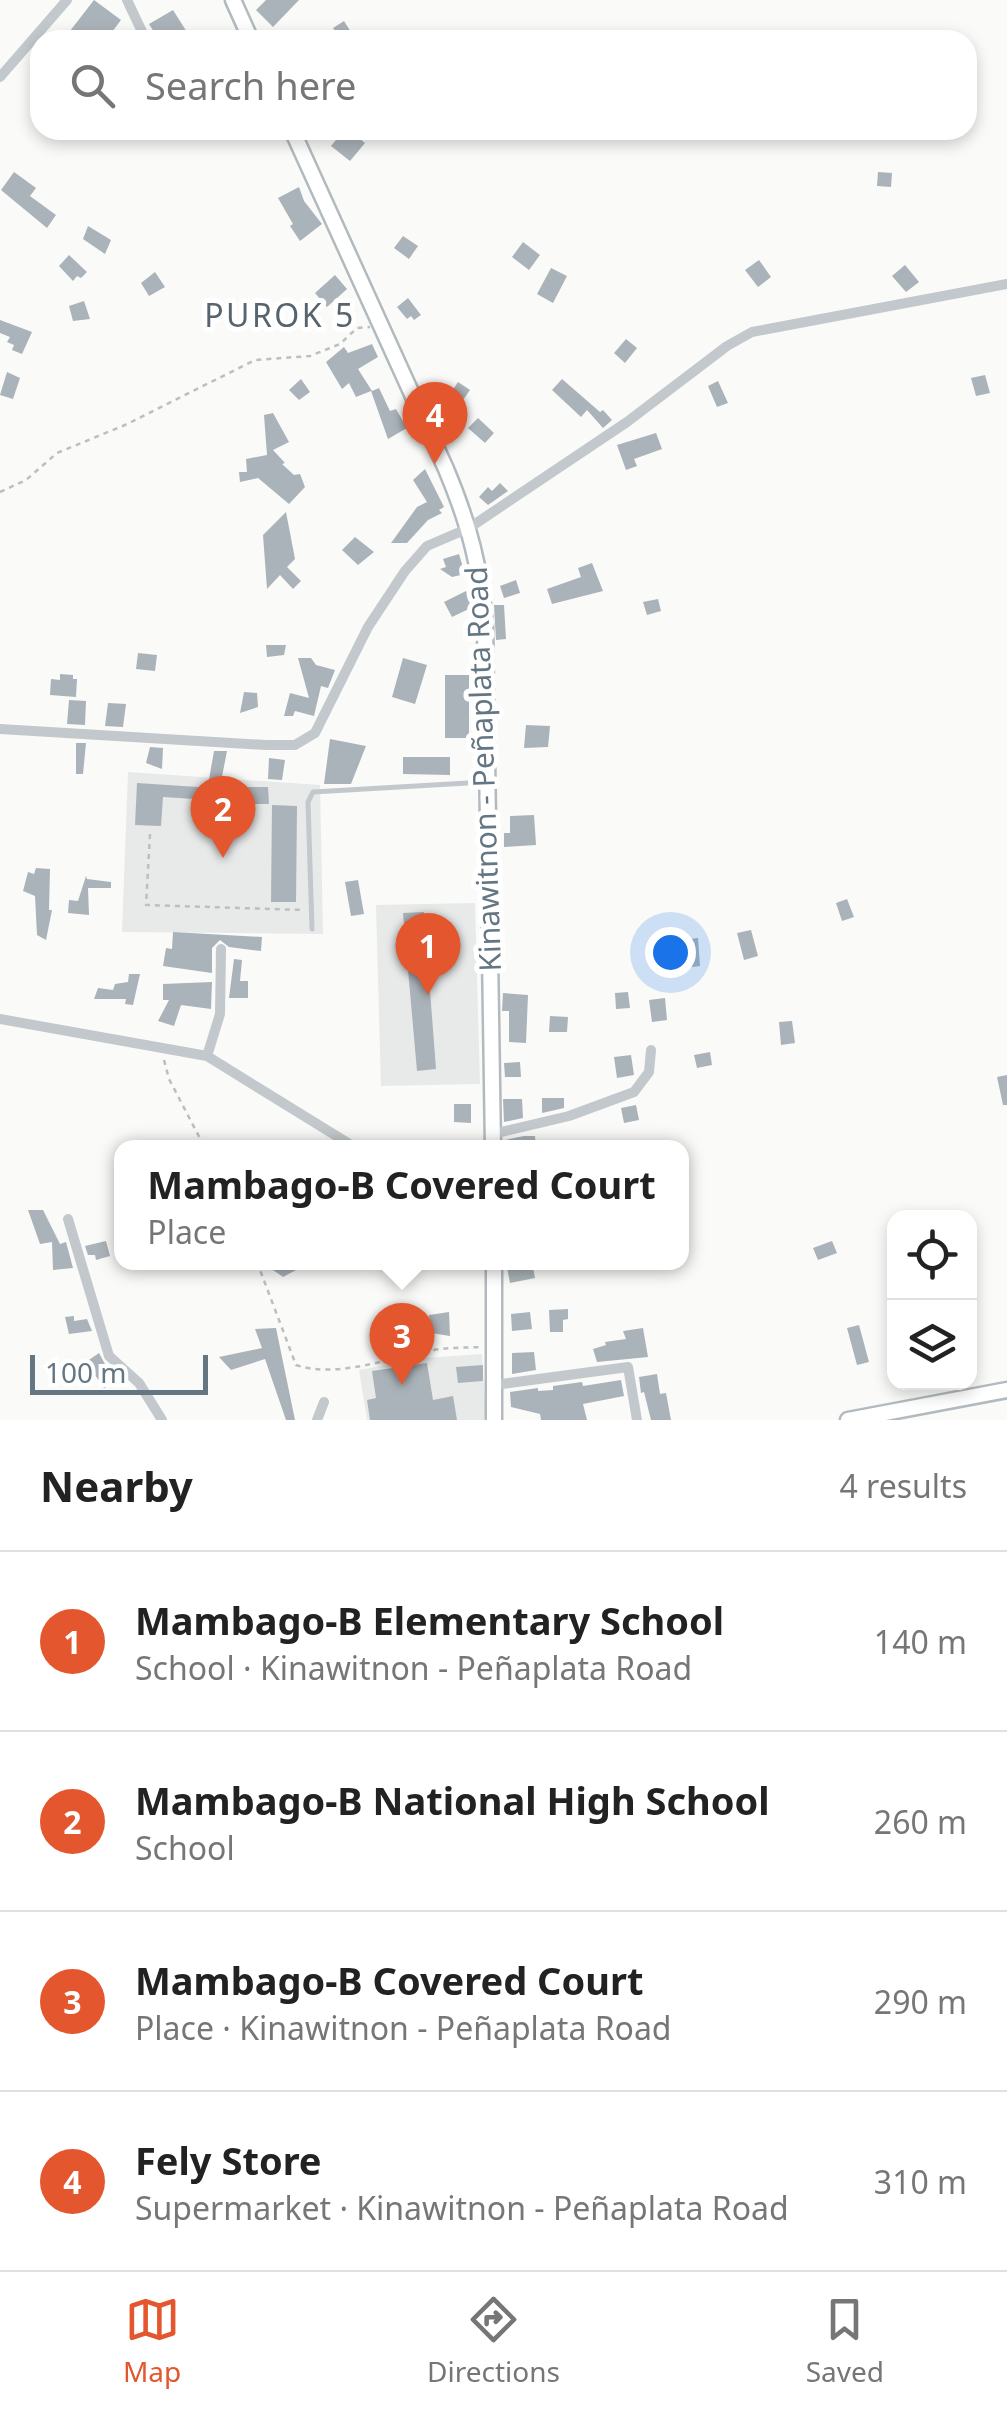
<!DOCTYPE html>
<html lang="en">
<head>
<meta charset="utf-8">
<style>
  :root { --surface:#fff; --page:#f6f6f6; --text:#222; --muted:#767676; --line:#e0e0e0; --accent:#e4572e }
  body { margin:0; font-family:"Noto Sans",sans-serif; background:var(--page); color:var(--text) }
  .controls { position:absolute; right:30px; bottom:30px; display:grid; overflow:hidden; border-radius:20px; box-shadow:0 5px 15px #0003 }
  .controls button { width:90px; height:90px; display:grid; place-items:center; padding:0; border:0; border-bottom:2px solid var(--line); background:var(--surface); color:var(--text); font:50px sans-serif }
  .scale { position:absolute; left:30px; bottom:25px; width:178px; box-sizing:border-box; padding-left:10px; border:5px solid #657683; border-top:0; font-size:28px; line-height:35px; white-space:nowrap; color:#657683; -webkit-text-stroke:8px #fff; paint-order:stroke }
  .you { position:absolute; left:670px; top:952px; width:35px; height:35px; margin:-25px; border:8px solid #fff; border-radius:50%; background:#1a73e8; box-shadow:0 0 0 15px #1a73e833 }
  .badge { display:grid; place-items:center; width:65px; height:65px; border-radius:50%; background:var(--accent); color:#fff; font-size:32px; font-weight:700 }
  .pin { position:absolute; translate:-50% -82px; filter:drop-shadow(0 2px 5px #0008) }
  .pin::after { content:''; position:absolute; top:52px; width:35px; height:30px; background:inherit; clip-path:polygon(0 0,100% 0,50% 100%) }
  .popup { position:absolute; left:114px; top:1140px; width:575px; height:130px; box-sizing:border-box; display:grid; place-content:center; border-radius:20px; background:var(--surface); filter:drop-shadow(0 2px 8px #0005); font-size:32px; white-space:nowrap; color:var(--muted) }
  .popup b { font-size:38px; color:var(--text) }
  .popup::after { content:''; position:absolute; left:50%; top:100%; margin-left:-20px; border:20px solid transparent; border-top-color:var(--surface) }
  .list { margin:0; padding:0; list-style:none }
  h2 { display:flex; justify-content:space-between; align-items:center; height:130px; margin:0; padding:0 40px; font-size:42px }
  h2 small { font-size:32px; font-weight:400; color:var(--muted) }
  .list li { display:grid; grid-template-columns:65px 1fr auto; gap:30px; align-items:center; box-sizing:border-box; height:180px; padding:0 40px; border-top:2px solid var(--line) }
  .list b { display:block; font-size:38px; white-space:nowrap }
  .list p { margin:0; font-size:32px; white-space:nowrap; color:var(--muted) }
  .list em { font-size:32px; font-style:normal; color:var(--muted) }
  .icon { flex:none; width:55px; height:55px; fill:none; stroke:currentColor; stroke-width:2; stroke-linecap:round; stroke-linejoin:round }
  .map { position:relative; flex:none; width:1007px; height:1420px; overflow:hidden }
  .search { position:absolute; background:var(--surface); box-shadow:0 5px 15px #0003; left:30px; right:30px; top:30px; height:110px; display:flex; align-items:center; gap:25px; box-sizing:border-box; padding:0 35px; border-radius:30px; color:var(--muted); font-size:38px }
  .sheet { height:850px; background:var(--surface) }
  nav { display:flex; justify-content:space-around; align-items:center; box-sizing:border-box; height:140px; border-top:2px solid var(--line); background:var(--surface); font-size:28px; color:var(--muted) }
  nav a { display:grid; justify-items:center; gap:5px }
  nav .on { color:var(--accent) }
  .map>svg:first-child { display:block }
  .built { fill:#e8e9e9 }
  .building { fill:#aab3b9 }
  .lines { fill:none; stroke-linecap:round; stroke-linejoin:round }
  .secondary-casing { stroke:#b3babf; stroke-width:19 }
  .path { stroke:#bbbfc2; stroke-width:2.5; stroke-dasharray:5 5; stroke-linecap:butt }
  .lane { stroke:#c3c8cc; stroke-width:5 }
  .street { stroke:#c3c8cc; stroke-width:10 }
  .secondary { stroke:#fff; stroke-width:14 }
  .labels { text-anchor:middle; stroke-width:10; stroke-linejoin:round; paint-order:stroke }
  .street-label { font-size:30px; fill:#657683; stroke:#fff }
  .neighbourhood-label { font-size:32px; letter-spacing:2.5px; fill:#57646e; stroke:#fff }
</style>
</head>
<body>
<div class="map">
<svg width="1007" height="1420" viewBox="0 0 1007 1420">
  <rect width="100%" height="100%" fill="#fafaf8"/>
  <path class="built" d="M128,772L320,785L323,934L122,932Z
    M475,903L480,1084L381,1086L376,905Z
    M482,1354L486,1420H367L359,1370L425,1358Z"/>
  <path class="building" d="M94,0L121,20L106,40H63Z
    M266,0H299L273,27L256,10Z
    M173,10L192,40H159L149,24Z
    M344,21L356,40H341L333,28Z
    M344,130H349L365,143L350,161L331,146Z
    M14,172L36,188L30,196L56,215L47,228L1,190Z
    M878,172L892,173L891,187L877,186Z
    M299,187L304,201L322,224L300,241L290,226L293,224L278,198Z
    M88,226L111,240L105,254L83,239Z
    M403,236L418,246L409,259L394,248Z
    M523,242L540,255L529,270L512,257Z
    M69,255L87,272L81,278L77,276L73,281L59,266Z
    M759,260L771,277L758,287L745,270Z
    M905,265L919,282L906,292L892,276Z
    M551,268L567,276L553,303L537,294Z
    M155,272L165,287L149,296L141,283Z
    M335,275L347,289L327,307L315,293Z
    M408,298L421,315L414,320L411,316L407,319L397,307Z
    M84,301L90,319L73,321L69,306Z
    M0,320L32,332L22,354L12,350L14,345L7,342L10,337L0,333Z
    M626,339L637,348L625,363L614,353Z
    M372,344L378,357L358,369L372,391L379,388L390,411L396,409L407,428L388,439L371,391L356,397L349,383L342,389L326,362L344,347L348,353Z
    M7,372L20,378L13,399L0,395Z
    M985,375L990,393L976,396L971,378Z
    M301,379L310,392L299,400L289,390Z
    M562,379L600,412L603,410L612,420L603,428L587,410L581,417L552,390Z
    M718,381L728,403L717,407L708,386Z
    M458,382L470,390L447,423L436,415Z
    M273,413L289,442L273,450L285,463L282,464L294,475L300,474L305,487L289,504L258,478L240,482L239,472H247L246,459L267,455L264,415Z
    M478,418L494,433L485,443L468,428Z
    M656,433L662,449L634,459L637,466L626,470L617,445Z
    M425,469L444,507L439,510L442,513L428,520L407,543H391L417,507L427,502L413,480Z
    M500,483L508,491L488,505L479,497L488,487L492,491Z
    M286,512L295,559L287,567L301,581L293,589L280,575L267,589L263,535Z
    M355,537L374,552L358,565L342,550Z
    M459,554L465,574L452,577L440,569L446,567L443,559Z
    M592,563L603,591L552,604L547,589L581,577L578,568Z
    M516,580L520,593L504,598L500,586Z
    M466,591L473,607L452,617L444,602Z
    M658,599L661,611L647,615L643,602Z
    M494,605H504L506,639L496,640Z
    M266,645H286L284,655L267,657Z
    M138,653L157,655L155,671L136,669Z
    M298,658H311L316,665L335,670L328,688L321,686L314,716L295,711L293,716H284L290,693L309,698Z
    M403,658L427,665L415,704L392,697Z
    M60,674L73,675V679H77L76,697L50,695L51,679L60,680Z
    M445,675H469V738H445Z
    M244,692L257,693L258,707L240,713Z
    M69,700L86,701L85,725L67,724Z
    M108,703L126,704L123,727L105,726Z
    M526,725L550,726L548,747L524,748Z
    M330,739L366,746L351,784H324Z
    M76,743H86L83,774H76Z
    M150,747L163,748L162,769L146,763Z
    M214,751H227L220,787H268L269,804H226V801L163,797L161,826L135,825L137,783L213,788L208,785Z
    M403,757H450V775L403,774Z
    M269,758L285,760L282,780L268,779Z
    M272,805L297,806L296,902H271Z
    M534,815L536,845L504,847V833H510V816Z
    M36,868L50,869L49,910H52L46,940L37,935L35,896L23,891L28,872L34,874Z
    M86,876L87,879L111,882V888H88L89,915L68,913L69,900L78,901Z
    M358,880L364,914L351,916L345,882Z
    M847,899L854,917L842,921L836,903Z
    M424,912L436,1069L417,1071L403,913Z
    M751,930L758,956L744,960L737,933Z
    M173,932L262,937L261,951L229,947L220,940L212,948V973L163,966L166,948L172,949Z
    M698,938L700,966L677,969L674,941Z
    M234,959L242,960L240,981H248V998H229Z
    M129,974H140L133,1005L125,1004L126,999H94L98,988L113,990L115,984L128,982Z
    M212,982L211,1009L181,1005L174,1026L158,1021L169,1000H163V984Z
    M628,992L630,1008L616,1009L615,993Z
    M503,993L528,995L526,1043L509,1042V1011H502Z
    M665,998L667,1020L652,1022L649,1000Z
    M550,1016L568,1017L567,1032H549Z
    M792,1021L795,1043L781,1045L779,1022Z
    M710,1052L712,1065L697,1068L694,1055Z
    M631,1055L634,1075L617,1078L614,1057Z
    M520,1062L521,1077H505L504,1063Z
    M1007,1075V1105H1003L997,1077Z
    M542,1098H564V1108L542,1113Z
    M503,1099H522L523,1118L504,1122Z
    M454,1104H471V1123L454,1122Z
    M636,1105L639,1120L624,1123L621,1108Z
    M524,1136H535L536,1148H506L505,1140Z
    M28,1210H43L60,1244L66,1242L73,1268L53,1270L52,1242L40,1244Z
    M106,1241L110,1256L96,1260L95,1255H88L85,1246Z
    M832,1241L837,1253L818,1260L813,1248Z
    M274,1262H311L283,1277L273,1270Z
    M506,1262H532L535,1278L510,1283Z
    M568,1309V1319L563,1320V1332H550L549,1310Z
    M449,1312L450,1336L431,1333L429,1315Z
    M530,1312L532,1329L512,1331L511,1314Z
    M74,1316V1321L87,1319L92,1331L69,1334L65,1317Z
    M398,1321H407L410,1334L388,1335L389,1340L375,1341L373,1326L394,1325Z
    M859,1325L869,1362L857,1365L847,1328Z
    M276,1328L295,1420H286L265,1359L231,1370L219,1357L262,1348L255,1329Z
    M643,1328L648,1357L597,1362L593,1349L606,1345L605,1342L626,1339L623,1331Z
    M534,1352L536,1370L512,1374V1353Z
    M99,1353L105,1364L100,1367L108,1386L104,1388L86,1362Z
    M427,1363L433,1400L453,1396L457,1420H370L367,1400L376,1398L372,1371Z
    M483,1365V1381L458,1383L456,1367Z
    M657,1374L660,1394L666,1393L671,1420H651L644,1392L641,1393L639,1377Z
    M621,1380L624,1396L583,1404L587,1420H541L540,1414L511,1407L510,1392L538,1388V1391L553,1390V1386L582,1382L583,1386Z"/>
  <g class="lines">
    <g class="secondary-casing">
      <path id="secondary" d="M233,0L251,40
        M292,130L446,469C469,524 481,568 485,627L493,1148
        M494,1262V1420
        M848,1420L1007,1390"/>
    </g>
    <path class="path" d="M0,492L26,480L57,453L125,425L255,360L310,356L340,344L357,328L370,327
      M150,834L146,905L304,910
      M164,1060L169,1079L205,1148
      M257,1262L296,1365C338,1379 391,1357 434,1350C450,1347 466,1348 481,1347"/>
    <path class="lane" d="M312,929L308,802L313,792L485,782"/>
    <path class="street" d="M127,0L146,40
      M0,77L67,0
      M0,729L266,745H295L315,733L368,627L405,571L427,546L469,528L627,422L727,346L752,332L1007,284
      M0,1019L207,1056L356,1148
      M207,1056L220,1014L221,949
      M493,1134L569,1116L634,1092L649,1072L651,1050
      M68,1219L109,1356L139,1383L162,1420
      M494,1385L628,1367L637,1420
      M317,1420L324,1402"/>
    <use href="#secondary" class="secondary"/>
  </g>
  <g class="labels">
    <g class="street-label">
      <text transform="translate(484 769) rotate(-92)" y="10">Kinawitnon - Peñaplata Road</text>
    </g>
    <g class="neighbourhood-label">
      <text x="280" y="327">PUROK 5</text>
    </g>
  </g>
</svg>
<div class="controls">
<button><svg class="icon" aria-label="locate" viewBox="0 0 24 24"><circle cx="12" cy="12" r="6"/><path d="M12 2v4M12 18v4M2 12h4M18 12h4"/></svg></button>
<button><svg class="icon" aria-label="layers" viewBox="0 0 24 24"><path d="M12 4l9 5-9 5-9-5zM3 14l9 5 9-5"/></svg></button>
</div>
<div class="scale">100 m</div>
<div class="you"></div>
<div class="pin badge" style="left:428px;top:995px">1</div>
<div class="pin badge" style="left:223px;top:858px">2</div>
<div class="pin badge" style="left:402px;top:1385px">3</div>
<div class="popup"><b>Mambago-B Covered Court</b>Place</div>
<div class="pin badge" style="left:435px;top:464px">4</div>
<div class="search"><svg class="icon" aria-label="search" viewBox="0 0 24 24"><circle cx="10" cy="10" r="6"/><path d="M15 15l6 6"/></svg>Search here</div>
</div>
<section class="sheet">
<h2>Nearby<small>4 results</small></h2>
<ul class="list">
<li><span class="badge">1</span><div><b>Mambago-B Elementary School</b><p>School · Kinawitnon - Peñaplata Road</p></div><em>140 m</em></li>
<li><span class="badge">2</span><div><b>Mambago-B National High School</b><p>School</p></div><em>260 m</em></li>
<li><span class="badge">3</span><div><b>Mambago-B Covered Court</b><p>Place · Kinawitnon - Peñaplata Road</p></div><em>290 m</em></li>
<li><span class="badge">4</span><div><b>Fely Store</b><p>Supermarket · Kinawitnon - Peñaplata Road</p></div><em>310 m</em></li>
</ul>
</section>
<nav>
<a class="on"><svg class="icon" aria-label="map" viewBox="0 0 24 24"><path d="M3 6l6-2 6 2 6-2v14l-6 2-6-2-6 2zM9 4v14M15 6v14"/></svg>Map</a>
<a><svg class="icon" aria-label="directions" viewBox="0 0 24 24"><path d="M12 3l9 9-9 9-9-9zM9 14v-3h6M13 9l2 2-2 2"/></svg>Directions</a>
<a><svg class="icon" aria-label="saved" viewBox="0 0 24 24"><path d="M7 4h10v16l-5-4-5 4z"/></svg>Saved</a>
</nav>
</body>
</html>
